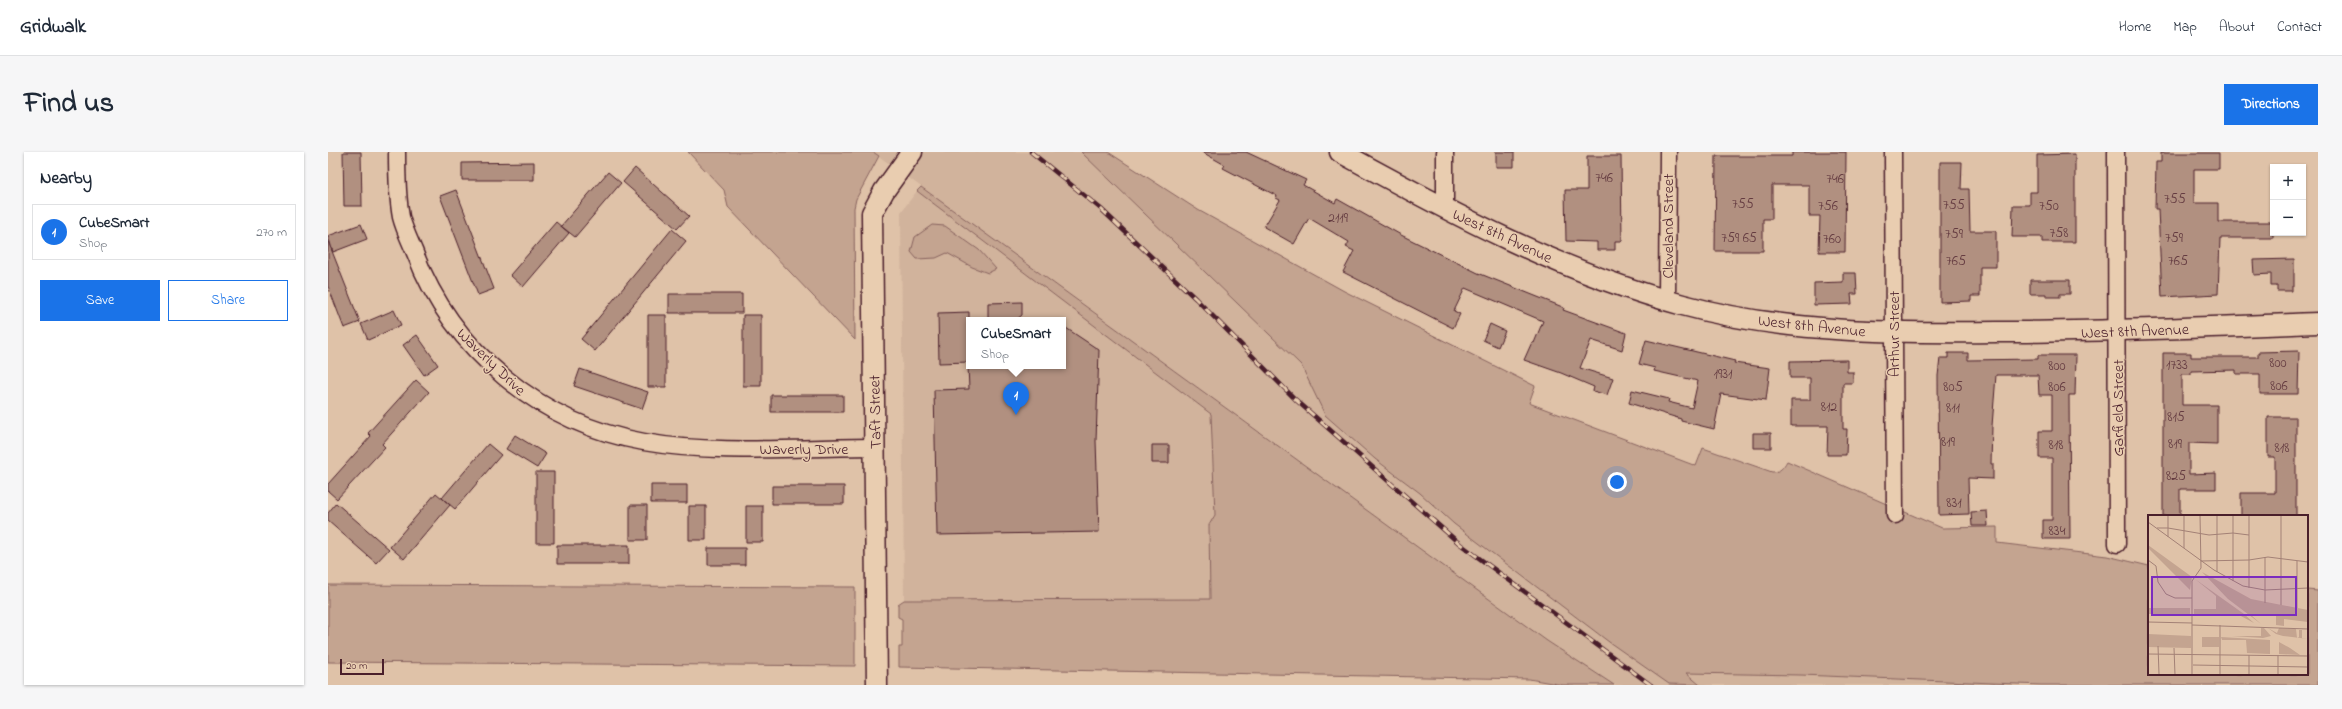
<!DOCTYPE html>
<html lang="en">
<head>
<meta charset="utf-8">
<style>
  :root { --surface:#fff; --page:#f6f6f7; --text:#1f2937; --muted:#747a83; --line:#e0e1e3; --accent:#1a73e8 }
  body { margin:0; font-family:"Indie Flower",sans-serif; background:var(--page); color:var(--text) }
  .controls { position:absolute; right:12px; top:12px; display:grid; overflow:hidden; border-radius:0px; box-shadow:0 1px 3px #0004 }
  .controls button { width:36px; height:36px; display:grid; place-items:center; padding:0; border:0; border-bottom:1px solid var(--line); background:var(--surface); color:var(--text); font:20px sans-serif }
  .scale { position:absolute; left:12px; bottom:10px; width:44px; box-sizing:border-box; padding-left:4px; border:2px solid #4a1f2b; border-top:0; font-size:11px; line-height:14px; white-space:nowrap; color:#4a1f2b; -webkit-text-stroke:3px #e9cdb0; paint-order:stroke }
  .you { position:absolute; left:1289px; top:330px; width:14px; height:14px; margin:-10px; border:3px solid #fff; border-radius:50%; background:#1a73e8; box-shadow:0 0 0 6px #1a73e833 }
  .badge { display:grid; place-items:center; width:26px; height:26px; border-radius:50%; background:var(--accent); color:#fff; font-size:13px; font-weight:700 }
  .pin { position:absolute; translate:-50% -33px; filter:drop-shadow(0 1px 2px #0008) }
  .pin::after { content:''; position:absolute; top:21px; width:14px; height:12px; background:inherit; clip-path:polygon(0 0,100% 0,50% 100%) }
  .popup { position:absolute; left:638px; top:165px; width:100px; height:52px; box-sizing:border-box; display:grid; place-content:center; border-radius:0px; background:var(--surface); filter:drop-shadow(0 1px 3px #0005); font-size:13px; white-space:nowrap; color:var(--muted) }
  .popup b { font-size:15px; color:var(--text) }
  .popup::after { content:''; position:absolute; left:50%; top:100%; margin-left:-8px; border:8px solid transparent; border-top-color:var(--surface) }
  .list { margin:0; padding:0; list-style:none }
  h2 { display:flex; justify-content:space-between; align-items:center; height:52px; margin:0; padding:0 16px; font-size:17px }
  h2 small { font-size:13px; font-weight:400; color:var(--muted) }
  .list li { display:grid; grid-template-columns:26px 1fr auto; gap:12px; align-items:center; box-sizing:border-box; height:56px; margin:0 8px 8px; padding:0 8px; border:1px solid var(--line); border-radius:0px }
  .list b { display:block; font-size:15px; white-space:nowrap }
  .list p { margin:0; font-size:13px; white-space:nowrap; color:var(--muted) }
  .list em { font-size:13px; font-style:normal; color:var(--muted) }
  .actions { display:flex; gap:8px; padding:12px 16px }
  .actions a { flex:1; padding:9px 0; border:1px solid var(--accent); border-radius:0px; text-align:center; font-size:14px; color:var(--accent) }
  .actions .main { background:var(--accent); color:#fff }
  .map { position:relative; flex:none; width:1990px; height:533px; overflow:hidden; border-radius:0px }
  header { display:flex; align-items:center; gap:24px; box-sizing:border-box; height:56px; padding:0 20px; background:var(--surface); border-bottom:1px solid var(--line) }
  header strong { font-size:19px }
  nav { display:flex; gap:22px; margin-inline-start:auto; font-size:14px }
  .intro { display:flex; align-items:center; justify-content:space-between; box-sizing:border-box; height:96px; padding:0 24px }
  h1 { margin:0; font-size:28px }
  .button { padding:10px 18px; border-radius:0px; background:var(--accent); color:#fff; font-size:14px; font-weight:700 }
  main { display:flex; gap:24px; padding:0 24px }
  aside { flex:1; background:var(--surface); border-radius:0px; box-shadow:0 1px 3px #0004 }
  .map>svg:first-child { display:block }
  .built { fill:#d1b39c; fill-rule:evenodd }
  .green { fill:#c4a490; stroke:#87625e }
  .building { fill:#b19080; stroke:#4a1f2b }
  .lines { fill:none; stroke-linecap:round; stroke-linejoin:round }
  .minor-casing { stroke:#4a1f2b; stroke-width:19 }
  .tertiary-casing { stroke:#4a1f2b; stroke-width:23 }
  .minor { stroke:#e9cdb0; stroke-width:16 }
  .tertiary { stroke:#e9cdb0; stroke-width:20 }
  .rail-casing { stroke:#4a1f2b; stroke-width:4.5 }
  .rail { stroke:#e9cdb0; stroke-width:3; stroke-dasharray:9; stroke-linecap:butt }
  .labels { text-anchor:middle; stroke-width:3; stroke-linejoin:round; paint-order:stroke }
  .number-label { font-size:14px; fill:#643b40 }
  .street-label { font-size:16px; fill:#4a1f2b; stroke:#e9cdb0 }
  .inset-road { fill:none; stroke:#a38176; stroke-width:1 }
  .view { fill:#7b2cbf; fill-opacity:0.15; stroke:#7b2cbf; stroke-width:2 }
  .inset-edge { fill:none; stroke:#4a1f2b; stroke-width:2 }
</style>
</head>
<body>
<header>
<strong>Gridwalk</strong>
<nav><a>Home</a><a>Map</a><a>About</a><a>Contact</a></nav>
</header>
<div class="intro"><h1>Find us</h1><a class="button">Directions</a></div>
<main>
<aside>
<h2>Nearby<small></small></h2>
<ul class="list">
<li><span class="badge">1</span><div><b>CubeSmart</b><p>Shop</p></div><em>270 m</em></li>
</ul>
<div class="actions"><a class="main">Save</a><a>Share</a></div>
</aside>
<div class="map">
<svg width="1990" height="533" viewBox="0 0 1990 533">
  <rect width="100%" height="100%" fill="#dfc2a8"/>
  <filter id="ink" filterUnits="userSpaceOnUse"><feTurbulence type="fractalNoise" baseFrequency=".025" numOctaves="2"/><feDisplacementMap in="SourceGraphic" scale="8" xChannelSelector="R" yChannelSelector="G"/><feConvolveMatrix kernelMatrix="1 2 1 2 8 2 1 2 1" color-interpolation-filters="sRGB"/></filter>
  <g filter="url(#ink)">
    <path class="built" d="M545,0H753L973,213L997,263L1047,307L1092,341L1126,372L1281,490L1345,533H1286L1219,489Z
      M589,39L883,262L887,363L881,373L882,447L576,448L573,60ZM641,168H735V214H641Z
      M1357,521L1473,523L1713,533H1372Z"/>
    <path class="green" d="M360,0H545L551,4L528,47L526,56L527,188L400,55L396,38Z
      M753,0H780L870,58L1016,139L1207,234L1201,251L1368,314L1375,296L1444,320C1452,320 1455,316 1459,309L1614,376L1669,375V391L1779,404L1821,414V522H1979V438L1990,439V533H1713L1473,523L1358,521L1372,533L1341,532L1281,490L1126,372L1092,341L1047,307L997,263L973,213Z
      M593,35L1219,489L1286,533H1235L1201,527L571,515V495H574V467L570,465V452L576,448L882,447L881,373L887,363L883,262L589,39Z
      M604,73L617,74L651,98L668,117L660,121L644,115L619,101L608,106L589,107L583,100L587,85Z
      M0,433L527,435V514L0,510Z"/>
    <path class="building" d="M15,0H33L34,54H16Z
      M874,0H918L978,28L975,33L1007,51L1009,47L1073,83L1150,121L1232,154L1236,156L1235,158L1298,181L1294,198L1263,188L1252,216L1285,226L1279,243L1265,239L1266,235L1233,221L1196,208L1204,190L1206,191L1215,169L1137,136L1126,159L1132,162L1125,176L1015,120L1026,99L1018,95L1021,90L981,66L966,92L936,75L952,48L948,46L949,44L895,16L897,13Z
      M1168,0H1186V15H1168Z
      M1464,0H1518L1517,100H1491L1492,64H1481V33H1444V67H1435V99H1387L1388,4H1464Z
      M1833,1H1891V17H1866V51H1890V70H1945V86H1892L1890,142L1834,145L1830,57H1827L1828,10H1833Z
      M1747,2V90H1714V85H1684L1685,53H1702V40H1709V3Z
      M1259,4H1293L1294,89H1287V98H1269V90L1238,89L1237,38H1259Z
      M206,10V28H134V11Z
      M1612,10H1634L1633,37H1641L1642,79H1668V115H1652V144H1643V149L1612,150Z
      M307,16L361,64L349,77L295,30Z
      M280,20L293,31L247,85L233,74Z
      M128,38L166,137L150,143L112,44Z
      M228,70L241,81L195,135L182,123Z
      M33,72L39,87L5,100L0,84Z
      M344,77L358,89L267,199L253,187Z
      M0,89L32,170L16,176L0,134Z
      M1966,107V134H1964V139H1949V134H1943V122L1926,123L1925,108Z
      M1515,121H1528L1529,142H1523L1524,152L1486,153V131L1515,130Z
      M1702,128H1742V142H1732V145H1718V142H1702Z
      M341,142H414V161H341Z
      M694,150V163L688,168H660V151Z
      M66,158L73,173L40,188L33,172Z
      M641,160V210L611,211L610,161Z
      M320,163H338V235H320Z
      M415,163H433V234H415Z
      M1162,172L1177,179L1170,195L1155,188Z
      M735,174L771,198L768,289L771,380L609,383L606,238L641,237L640,214H735Z
      M89,183L110,213L96,223L75,193Z
      M1318,188L1407,209L1406,211L1442,216L1438,248L1393,242L1386,277L1353,269V267L1301,251L1304,238L1341,247L1340,250L1364,256L1370,229L1326,219L1327,216L1311,212Z
      M1971,199L1970,242H1932V222H1908V218L1863,219V222H1854V253H1889V292L1861,291V322L1888,321V337H1852V364H1835V201H1863V205H1930V200Z
      M1620,201H1640V208L1710,207V203H1748L1747,243H1741L1742,387H1715V368H1724V306H1711V279H1724V243H1711L1710,223H1668L1664,274L1663,312H1665V327L1640,326L1641,362L1611,363L1610,224L1612,206H1620Z
      M1519,208V220H1525V231H1515V277H1519L1518,303H1499L1500,274H1463V248H1482V226H1462V209Z
      M252,217L320,240L314,257L246,234Z
      M88,228L101,240L54,292L57,295L9,347L0,339V332L43,284L40,281Z
      M443,243H515V260H443Z
      M1940,265H1968V364H1913V341H1947V305H1940Z
      M1425,281H1443V296H1425Z
      M187,283L218,302L209,316L178,297Z
      M160,292L173,303L127,357L114,346Z
      M824,293H841V311H824Z
      M208,320H226V391H208Z
      M323,333H359V351H323Z
      M444,334H516V352H444Z
      M108,341L122,353L76,407L62,395Z
      M8,351L61,397L48,411L0,369V361Z
      M302,353H319V388H302Z
      M361,354H378V388H361Z
      M418,354H435V390H418Z
      M1659,359L1660,374H1644L1643,360Z
      M229,393H301V412H229Z
      M380,396H417V413H380Z"/>
    <g class="lines">
      <g class="minor-casing">
        <path id="minor" d="M69,0C69,21 69,44 73,65C76,77 82,89 87,101C124,199 213,272 316,290C389,303 472,295 546,295
          M1117,0V56
          M1565,0L1567,363
          M1788,0L1789,392
          M1339,149L1340,0"/>
      </g>
      <g class="tertiary-casing">
        <path id="tertiary" d="M1012,0C1121,60 1235,121 1355,153C1457,181 1564,181 1669,180C1776,180 1883,175 1990,171
          M549,533L544,61L556,39L584,0"/>
      </g>
      <use href="#minor" class="minor"/>
      <use href="#tertiary" class="tertiary"/>
      <g class="rail-casing">
        <path id="rail" d="M703,0L773,57L868,147L968,248L1132,392L1323,533"/>
      </g>
      <use href="#rail" class="rail"/>
    </g>
  </g>
  <g class="labels">
    <g class="number-label">
      <text x="1276" y="30">746</text>
      <text x="1507" y="31">746</text>
      <text x="1847" y="51">755</text>
      <text x="1415" y="56">755</text>
      <text x="1626" y="57">755</text>
      <text x="1500" y="58">756</text>
      <text x="1721" y="58">750</text>
      <text x="1010" y="70">2119</text>
      <text x="1731" y="85">758</text>
      <text x="1626" y="86">759</text>
      <text x="1411" y="90">759 65</text>
      <text x="1846" y="90">759</text>
      <text x="1504" y="91">760</text>
      <text x="1628" y="113">765</text>
      <text x="1850" y="113">765</text>
      <text x="1950" y="215">800</text>
      <text x="1849" y="217">1733</text>
      <text x="1729" y="218">800</text>
      <text x="1395" y="226">1931</text>
      <text x="1951" y="238">806</text>
      <text x="1625" y="239">805</text>
      <text x="1729" y="239">806</text>
      <text x="1501" y="259">812</text>
      <text x="1625" y="260">811</text>
      <text x="1848" y="269">815</text>
      <text x="1620" y="294">819</text>
      <text x="1847" y="296">819</text>
      <text x="1728" y="297">818</text>
      <text x="1954" y="300">818</text>
      <text x="1848" y="328">825</text>
      <text x="1626" y="355">831</text>
      <text x="1729" y="383">834</text>
    </g>
    <g class="street-label">
      <text transform="translate(1339 74) rotate(-90)" y="6">Cleveland Street</text>
      <text transform="translate(1175 83) rotate(25)" y="6">West 8th Avenue</text>
      <text transform="translate(1484 173) rotate(6)" y="6">West 8th Avenue</text>
      <text transform="translate(1807 178) rotate(-2)" y="6">West 8th Avenue</text>
      <text transform="translate(1565 182) rotate(-90)" y="6">Arthur Street</text>
      <text transform="translate(164 209) rotate(44)" y="6">Waverly Drive</text>
      <text transform="translate(1789 256) rotate(-90)" y="6">Garfield Street</text>
      <text transform="translate(546 260) rotate(-91)" y="6">Taft Street</text>
      <text x="476" y="302">Waverly Drive</text>
    </g>
  </g>
  <g transform="translate(1820 363)">
    <rect width="160" height="160" fill="#dfc2a8"/>
    <path d="M0,30L44,62L42,75L0,33ZM54,57L103,84L160,95V107L136,104V111L128,110V100H103L113,109L80,84ZM47,64L96,99L106,108L91,100L46,99V94H68V81ZM0,93H42V99H0ZM113,113H116L123,121L115,123L84,121H113ZM120,113L129,118L131,113L148,114L149,123L151,122V115H154V123L160,124L135,121L128,119ZM0,119L43,121V133L0,132ZM54,122H71V132H54ZM73,122L122,125V139L99,138L98,125H74ZM131,127L142,133L152,140L131,139Z" fill="#c4a490"/>
    <path class="inset-road" d="M20,0V13L61,20L85,18L101,20M36,0V33M69,0V57M85,0V66M133,0V90M0,7L66,55L95,71L117,75L160,73M9,13H20V22M117,42V88M0,45L8,51L10,67L18,79L27,83H44M53,46L101,45L120,42L160,47M101,73V0M149,93V46M0,107L44,108M44,110L160,114M72,110V160M10,131L11,159M26,133L27,160M0,139L160,141M101,140V160M130,140V160M45,150L160,152M44,160V66L53,53L52,0"/>
    <path class="view" d="M4,62H148V100H4Z"/>
    <rect width="160" height="160" class="inset-edge"/>
  </g>
</svg>
<div class="controls">
<button>+</button>
<button>−</button>
</div>
<div class="scale">20 m</div>
<div class="you"></div>
<div class="pin badge" style="left:688px;top:263px">1</div>
<div class="popup"><b>CubeSmart</b>Shop</div>
</div>
</main>
</body>
</html>
